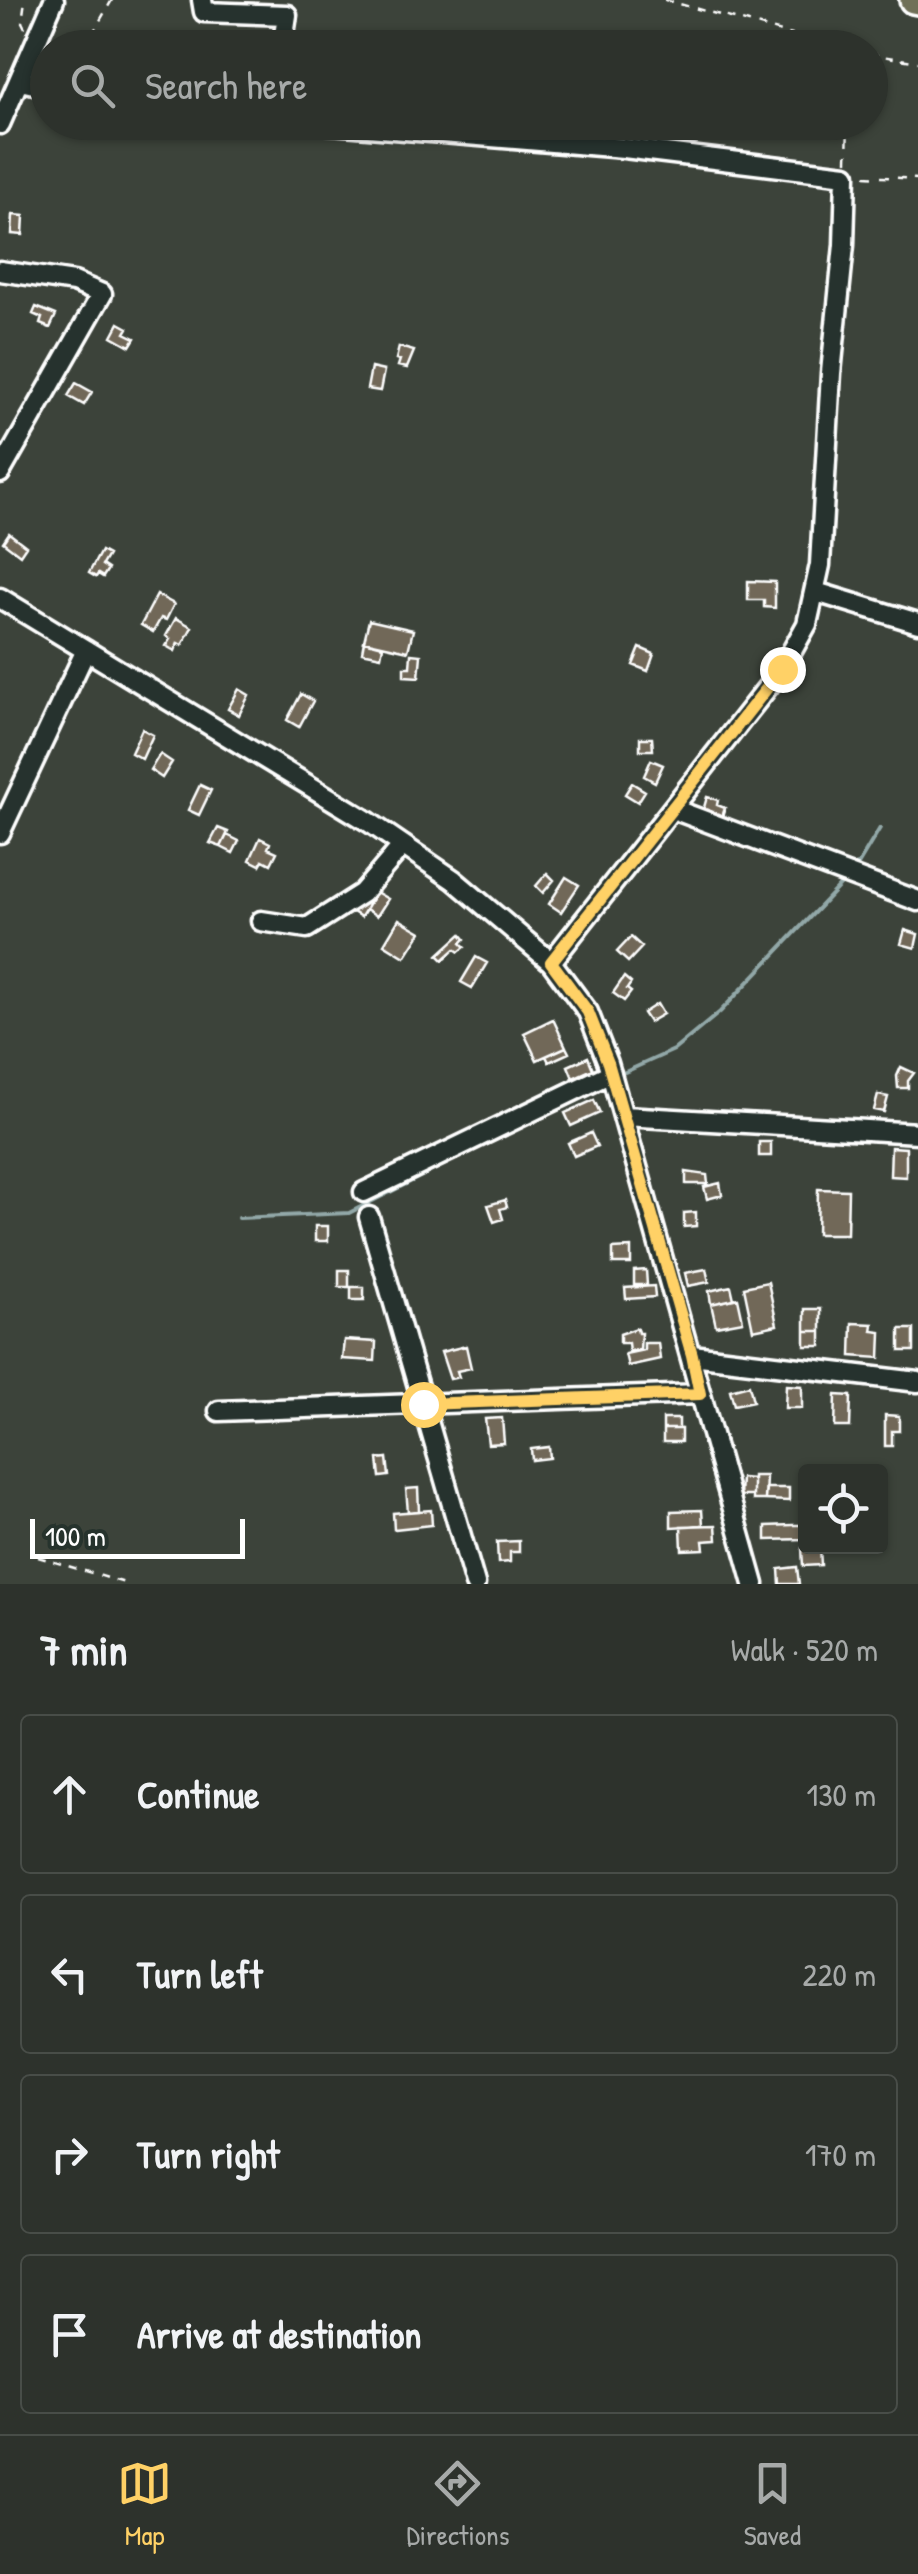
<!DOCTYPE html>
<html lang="en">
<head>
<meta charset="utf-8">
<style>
  :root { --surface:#2d322c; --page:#353a34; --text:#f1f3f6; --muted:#a7aaa9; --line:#484d48; --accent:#ffd166 }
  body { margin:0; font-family:"Patrick Hand",sans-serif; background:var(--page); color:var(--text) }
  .controls { position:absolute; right:30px; bottom:30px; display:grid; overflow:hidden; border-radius:10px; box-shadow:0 2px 8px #0004 }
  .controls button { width:90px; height:90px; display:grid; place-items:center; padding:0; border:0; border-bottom:2px solid var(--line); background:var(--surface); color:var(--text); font:50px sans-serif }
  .scale { position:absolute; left:30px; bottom:25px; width:215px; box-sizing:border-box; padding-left:10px; border:5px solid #fff; border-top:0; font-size:28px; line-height:35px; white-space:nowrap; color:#fff; -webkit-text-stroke:8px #26332d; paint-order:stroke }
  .stop { position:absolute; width:30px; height:30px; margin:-22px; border:8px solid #ffd166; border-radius:50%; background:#fff }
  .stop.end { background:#ffd166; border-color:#fff; box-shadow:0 2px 10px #0008 }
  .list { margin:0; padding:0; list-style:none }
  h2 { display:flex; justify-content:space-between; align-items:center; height:130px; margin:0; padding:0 40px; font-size:42px }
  h2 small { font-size:32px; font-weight:400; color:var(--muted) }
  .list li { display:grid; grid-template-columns:65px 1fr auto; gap:30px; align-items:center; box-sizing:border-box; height:160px; margin:0 20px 20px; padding:0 20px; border:2px solid var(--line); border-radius:10px }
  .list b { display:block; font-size:38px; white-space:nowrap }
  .list em { font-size:32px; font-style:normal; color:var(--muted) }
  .icon { flex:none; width:55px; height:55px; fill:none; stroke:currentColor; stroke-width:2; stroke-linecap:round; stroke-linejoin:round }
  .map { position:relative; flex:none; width:918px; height:1584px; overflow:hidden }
  .search { position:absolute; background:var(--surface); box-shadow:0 2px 8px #0004; left:30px; right:30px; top:30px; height:110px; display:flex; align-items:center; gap:25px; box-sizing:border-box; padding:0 35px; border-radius:55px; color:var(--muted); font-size:38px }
  .sheet { height:850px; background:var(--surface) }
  nav { display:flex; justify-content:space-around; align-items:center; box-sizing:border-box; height:140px; border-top:2px solid var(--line); background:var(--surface); font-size:28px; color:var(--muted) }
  nav a { display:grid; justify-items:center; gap:5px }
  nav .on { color:var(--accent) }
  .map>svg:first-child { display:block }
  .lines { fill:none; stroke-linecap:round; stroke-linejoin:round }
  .stream { stroke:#92a8a8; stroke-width:4 }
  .building { fill:#716859; stroke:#fff; stroke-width:2.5 }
  .minor-casing { stroke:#fff; stroke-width:25 }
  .highway-casing { stroke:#fff; stroke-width:32 }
  .path { stroke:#fff; stroke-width:2.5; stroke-dasharray:8 8; stroke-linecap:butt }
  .minor { stroke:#26332d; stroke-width:18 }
  .highway { stroke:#706f59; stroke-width:25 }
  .route { stroke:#ffd166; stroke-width:12 }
</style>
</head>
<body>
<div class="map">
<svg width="918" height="1584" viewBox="0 0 918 1584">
  <rect width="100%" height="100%" fill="#3c433a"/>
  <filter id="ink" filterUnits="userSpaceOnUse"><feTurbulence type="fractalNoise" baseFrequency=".01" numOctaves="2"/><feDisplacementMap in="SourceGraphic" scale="20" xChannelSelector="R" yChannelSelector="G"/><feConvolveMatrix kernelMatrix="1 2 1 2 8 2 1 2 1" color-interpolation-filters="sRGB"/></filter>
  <g filter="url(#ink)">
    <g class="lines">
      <path class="stream" d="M856,868L880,828
        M625,1072L674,1050L720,1012L845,880
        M239,1218L349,1213L510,1131"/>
    </g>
    <path class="building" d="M13,215L24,216L23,235L12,234Z
      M36,307L56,315L50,328L40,324L42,318L33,314Z
      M119,323L128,328L125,333L135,338L130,346L112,336Z
      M399,347L414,351L407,368L398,366L400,360L396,359Z
      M371,368L384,371L380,391L367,389Z
      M76,383L92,392L84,405L68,396Z
      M9,533L26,546L20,555L3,542Z
      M101,551L108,555L102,565L108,569L103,577L98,574L96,577L89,573Z
      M748,581L775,582V608L764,607V600H748Z
      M157,595L174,604L166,620L161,618L153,632L141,625Z
      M176,618L192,627L182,645L178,643L175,651L166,646L170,639L166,636Z
      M369,620L413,630L408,651L364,641Z
      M364,641L383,646L381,656L362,652Z
      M640,648L654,654L648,671L633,665Z
      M411,654L421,655L419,677L404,676V667H410Z
      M239,689L249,695L239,715L228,709Z
      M301,694L313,701L299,727L287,720Z
      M142,729L153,735L142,759L131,753Z
      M640,738H652L653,750H640Z
      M160,754L172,762L162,778L150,770Z
      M651,760L663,765L655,782L644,776Z
      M632,783L645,791L638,802L625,794Z
      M200,785L211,790L199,815L188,810Z
      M707,797L718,800L717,805L725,808L722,817L703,811Z
      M218,828L228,832L221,847L210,843Z
      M227,835L239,841L233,853L221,847Z
      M260,838L270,843L268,848L277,852L271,864L263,860L260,865L250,860Z
      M547,873L554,880L543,893L536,886Z
      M566,877L579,885L561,912L549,904Z
      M367,889L375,894L361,917L353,912Z
      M376,892L388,899L377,916L366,909Z
      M399,919L421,932L405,957L384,944Z
      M905,930L918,934L915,948L901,944Z
      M461,934L465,939L461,943L465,947L459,952L455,949L443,960L438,955Z
      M631,937L642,947L628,962L617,952Z
      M476,957L487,963L472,988L461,982Z
      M624,977L631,983L627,989L631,992L624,1001L613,993Z
      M657,1004L663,1014L649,1022L643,1013Z
      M553,1019L566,1047L537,1060L524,1033Z
      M566,1047L569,1053L549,1062L546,1056Z
      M588,1057L593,1069L573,1078L568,1066Z
      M901,1067L914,1073L908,1081V1088H898L897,1076Z
      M878,1095L888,1097L884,1112L874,1110Z
      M594,1100L600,1113L571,1126L565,1113Z
      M591,1133L597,1146L574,1156L568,1143Z
      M759,1142H771V1156H759Z
      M891,1147L906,1148V1177L890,1176Z
      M686,1172L707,1175L708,1184H686Z
      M720,1183L722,1195L707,1199L704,1187Z
      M818,1189L848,1190L847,1234H817Z
      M505,1200L507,1207L500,1209L503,1219L494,1222L488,1205Z
      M696,1212V1226L684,1227V1213Z
      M315,1226H328V1241H315Z
      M631,1248V1264H613V1249Z
      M706,1269L709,1282L688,1286L685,1273Z
      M339,1270H349V1287H339Z
      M646,1270L647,1285H634V1271Z
      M768,1282L777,1325L753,1330L744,1287Z
      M654,1286L655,1297L626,1299L625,1288Z
      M731,1286L734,1299L711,1304L709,1291Z
      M351,1287H364V1300H351Z
      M738,1298L743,1321L716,1326L711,1304Z
      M805,1309H821V1331H805Z
      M852,1323L873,1324L872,1331L881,1332L880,1358L851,1356Z
      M637,1328L638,1333H641L640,1350L629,1351L628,1343H620V1334Z
      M900,1329H914V1351H900Z
      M805,1331H821V1346H805Z
      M344,1340L376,1342L375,1361L342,1359Z
      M644,1343H658L660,1359L628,1366L625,1354L644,1350Z
      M466,1346L471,1368L457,1371L459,1377L450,1379L441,1352Z
      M749,1385L753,1401L734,1405L730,1390Z
      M786,1385L802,1386V1408H785Z
      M836,1395L851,1396L850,1427H835Z
      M885,1415L899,1416V1431H892V1446H885Z
      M502,1418L504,1443L488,1444L485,1419Z
      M663,1419H679V1429H663Z
      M663,1429H681V1442H663Z
      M549,1447L550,1458L532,1460L531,1449Z
      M387,1458L389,1476L380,1477L378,1459Z
      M753,1476H766L765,1500H753Z
      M741,1478L753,1479V1496H740Z
      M418,1488L419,1511L408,1512L406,1489Z
      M766,1488H789V1501L765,1500Z
      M431,1510L432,1525L394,1529L393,1513Z
      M702,1510L703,1525L671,1527V1511Z
      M716,1525L717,1540L703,1541L704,1549L682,1550L681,1526Z
      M793,1525H805V1539L766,1540V1526Z
      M519,1541V1552H510V1562L498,1563L497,1542Z
      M820,1547L821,1565L803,1566L802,1548Z
      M797,1567L799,1584H780L779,1569Z"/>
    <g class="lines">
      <g class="minor-casing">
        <path id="minor" d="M202,0L204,12L287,15L282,48
          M20,81L48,87
          M307,122L624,148L846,175L844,245L831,373L820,565L807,624L782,669L551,962
          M0,124L54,0
          M0,271L74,282L102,294L0,473
          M816,592L918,623
          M0,598L369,822L454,880L551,962L588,1012L608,1063L754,1584
          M673,809L918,901
          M0,833L86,650
          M261,921L307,928L362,893L403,845
          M624,1116L918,1133
          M364,1192L611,1073
          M369,1217L475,1584
          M692,1355L918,1382
          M219,1411L700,1394"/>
      </g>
      <g class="highway-casing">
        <path id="highway" d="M913,0L918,1"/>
      </g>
      <path class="path" d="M665,0L840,48
        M25,28L22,22L25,0
        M84,48L112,0
        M870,54L918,62
        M847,161L848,122
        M865,176L918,179
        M38,1557L128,1584"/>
      <use href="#minor" class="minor"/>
      <use href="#highway" class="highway"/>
    </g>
  </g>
  <g class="lines" filter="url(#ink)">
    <path class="route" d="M423,1404L700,1394L692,1355L608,1063L588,1012L551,962L782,669"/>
  </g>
</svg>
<div class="controls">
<button><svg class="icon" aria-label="locate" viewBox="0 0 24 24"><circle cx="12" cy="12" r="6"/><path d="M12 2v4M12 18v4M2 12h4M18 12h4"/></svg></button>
</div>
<div class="scale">100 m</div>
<div class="stop" style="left:423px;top:1404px"></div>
<div class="stop end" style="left:782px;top:669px"></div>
<div class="search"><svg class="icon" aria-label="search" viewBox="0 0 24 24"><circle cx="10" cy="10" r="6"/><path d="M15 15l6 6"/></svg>Search here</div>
</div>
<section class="sheet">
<h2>7 min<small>Walk · 520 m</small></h2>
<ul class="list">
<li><svg class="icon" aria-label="ahead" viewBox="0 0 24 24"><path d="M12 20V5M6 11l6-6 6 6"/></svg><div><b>Continue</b></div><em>130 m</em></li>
<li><svg class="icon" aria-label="left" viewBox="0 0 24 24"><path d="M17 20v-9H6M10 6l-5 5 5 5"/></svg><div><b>Turn left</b></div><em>220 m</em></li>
<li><svg class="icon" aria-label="right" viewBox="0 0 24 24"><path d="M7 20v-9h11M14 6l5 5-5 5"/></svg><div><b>Turn right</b></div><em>170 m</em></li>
<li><svg class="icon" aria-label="arrive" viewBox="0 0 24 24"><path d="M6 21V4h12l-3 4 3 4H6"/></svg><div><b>Arrive at destination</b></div></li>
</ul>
</section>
<nav>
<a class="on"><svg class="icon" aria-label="map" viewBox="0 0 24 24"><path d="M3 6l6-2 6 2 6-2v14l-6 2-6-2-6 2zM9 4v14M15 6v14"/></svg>Map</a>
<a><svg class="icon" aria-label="directions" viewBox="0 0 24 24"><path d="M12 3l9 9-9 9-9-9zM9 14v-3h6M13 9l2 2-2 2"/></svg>Directions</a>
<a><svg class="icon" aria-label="saved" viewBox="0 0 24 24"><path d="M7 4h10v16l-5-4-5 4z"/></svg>Saved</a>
</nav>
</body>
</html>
